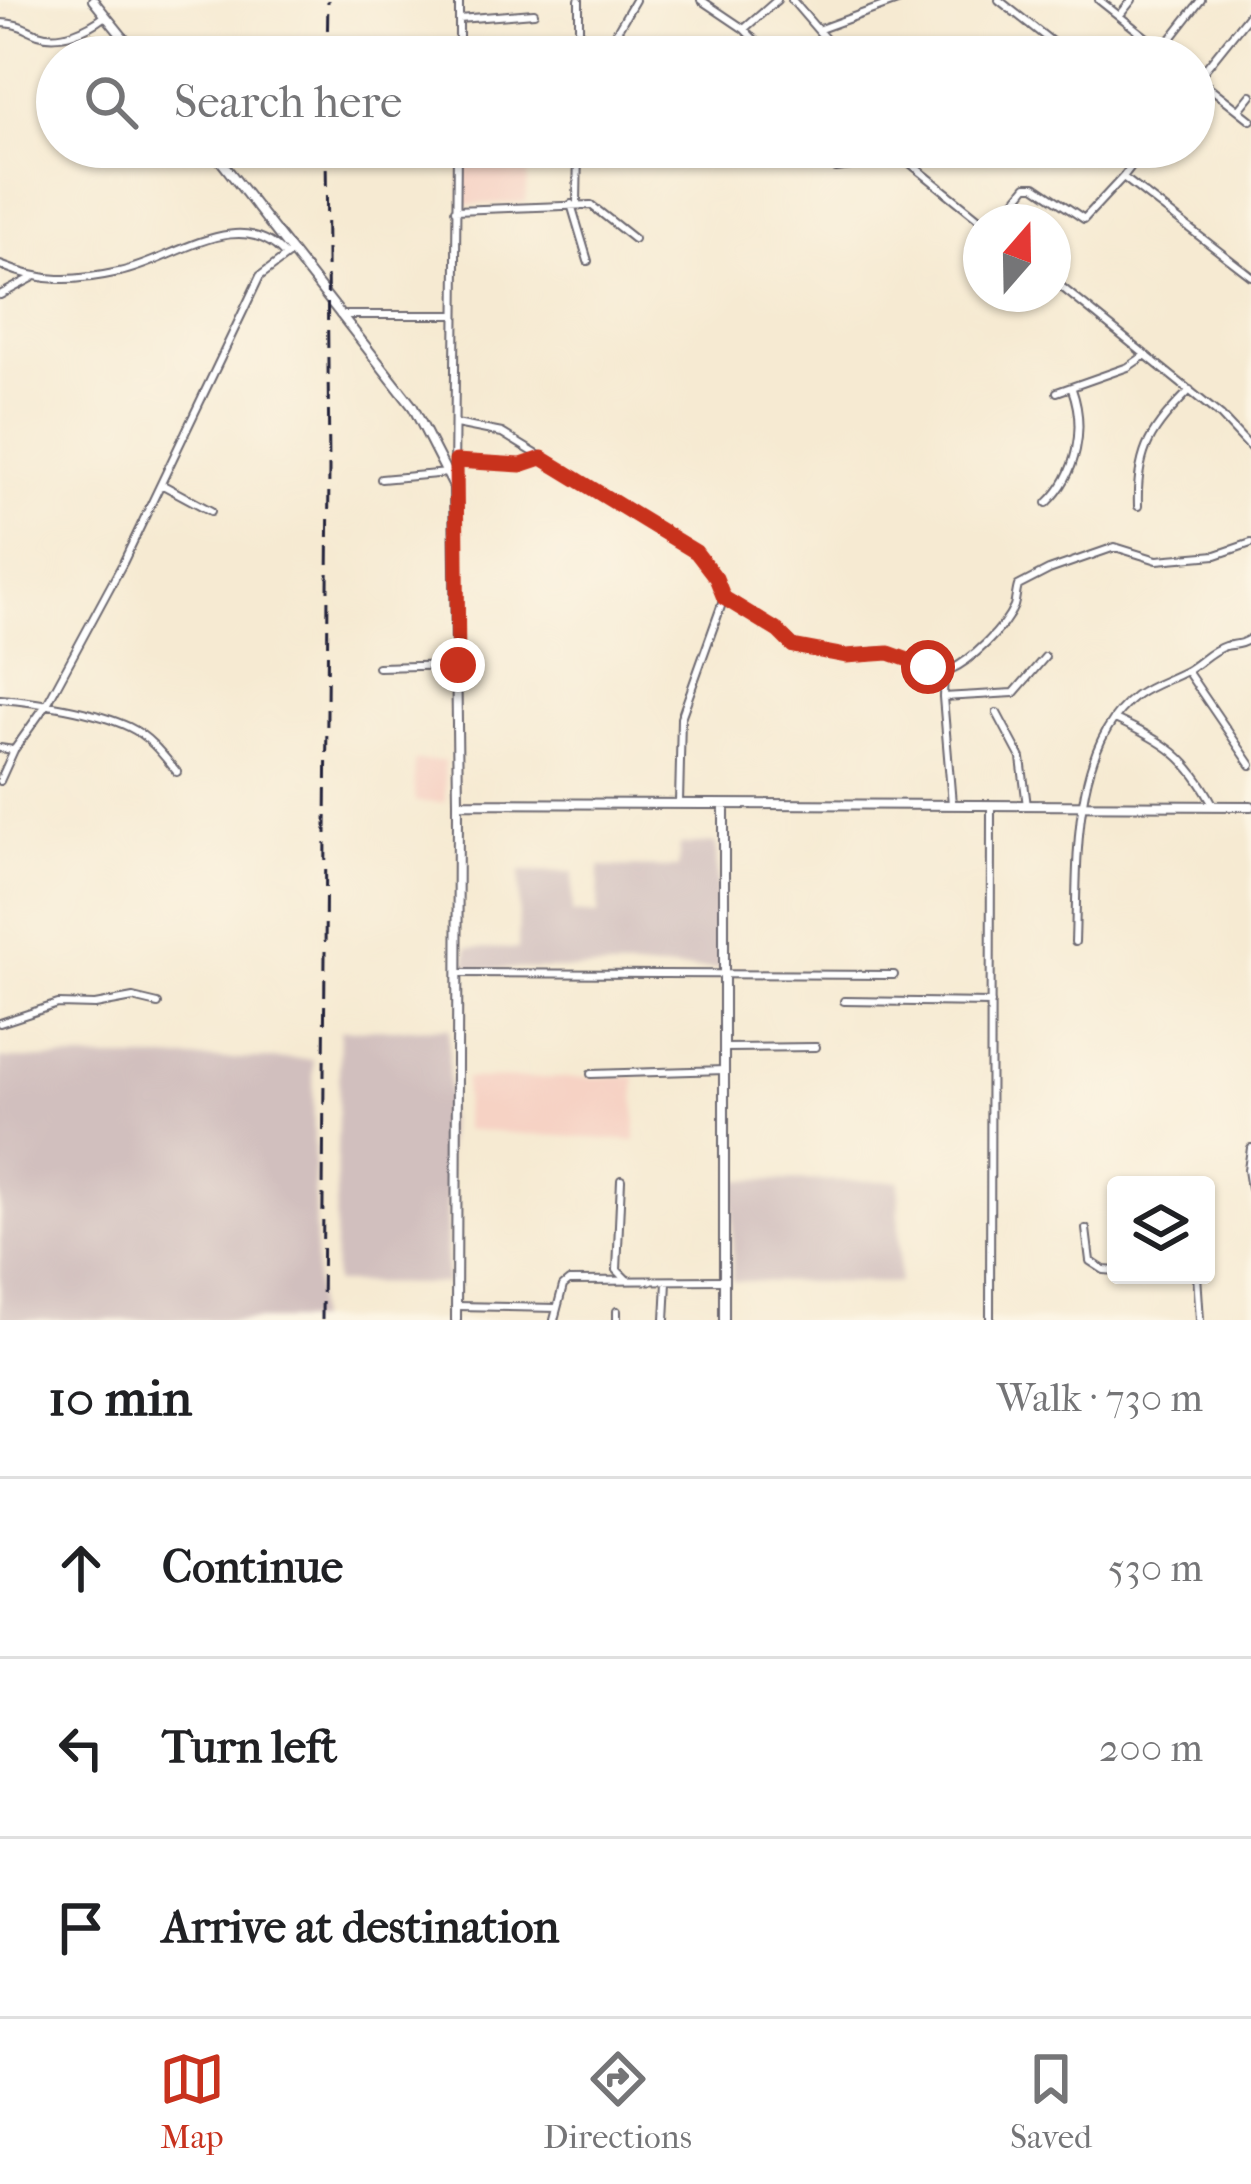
<!DOCTYPE html>
<html lang="en">
<head>
<meta charset="utf-8">
<style>
  :root { --surface:#fff; --page:#f6f6f6; --text:#202124; --muted:#757577; --line:#e0e0e0; --accent:#c8321e }
  body { margin:0; font-family:"IM FELL French Canon",serif; background:var(--page); color:var(--text) }
  .controls { position:absolute; right:36px; bottom:36px; display:grid; overflow:hidden; border-radius:12px; box-shadow:0 3px 9px #0004 }
  .controls button { width:108px; height:108px; display:grid; place-items:center; padding:0; border:0; border-bottom:3px solid var(--line); background:var(--surface); color:var(--text); font:60px sans-serif }
  .compass { position:absolute; left:963px; top:204px; width:108px; height:108px; border-radius:50%; background:var(--surface); box-shadow:0 3px 9px #0004; rotate:20deg }
  .stop { position:absolute; width:36px; height:36px; margin:-27px; border:9px solid #c8321e; border-radius:50%; background:#fff }
  .stop.end { background:#c8321e; border-color:#fff; box-shadow:0 3px 12px #0008 }
  .list { margin:0; padding:0; list-style:none }
  h2 { display:flex; justify-content:space-between; align-items:center; height:156px; margin:0; padding:0 48px; font-size:51px }
  h2 small { font-size:39px; font-weight:400; color:var(--muted) }
  .list li { display:grid; grid-template-columns:78px 1fr auto; gap:36px; align-items:center; box-sizing:border-box; height:180px; padding:0 48px; border-top:3px solid var(--line) }
  .list b { display:block; font-size:45px; white-space:nowrap }
  .list em { font-size:39px; font-style:normal; color:var(--muted) }
  .icon { flex:none; width:66px; height:66px; fill:none; stroke:currentColor; stroke-width:2; stroke-linecap:round; stroke-linejoin:round }
  .map { position:relative; flex:none; width:1251px; height:1320px; overflow:hidden }
  .search { position:absolute; background:var(--surface); box-shadow:0 3px 9px #0004; left:36px; right:36px; top:36px; height:132px; display:flex; align-items:center; gap:30px; box-sizing:border-box; padding:0 42px; border-radius:66px; color:var(--muted); font-size:45px }
  .sheet { height:696px; background:var(--surface) }
  nav { display:flex; justify-content:space-around; align-items:center; box-sizing:border-box; height:168px; border-top:3px solid var(--line); background:var(--surface); font-size:33px; color:var(--muted) }
  nav a { display:grid; justify-items:center; gap:6px }
  nav .on { color:var(--accent) }
  .map>svg:first-child { display:block }
  .built { fill:#f6d2c4 }
  .industrial { fill:#d1bfbe }
  .lines { fill:none; stroke-linecap:round; stroke-linejoin:round }
  .street-casing { stroke:#6c6870; stroke-width:10 }
  .secondary-casing { stroke:#6c6870; stroke-width:12 }
  .street { stroke:#fff; stroke-width:6 }
  .secondary { stroke:#fff; stroke-width:8 }
  .rail { stroke:#22223b; stroke-width:3; stroke-dasharray:18 9; stroke-linecap:butt }
  .route { stroke:#c8321e; stroke-width:15 }
</style>
</head>
<body>
<div class="map">
<svg width="1251" height="1320" viewBox="0 0 1251 1320">
  <rect width="100%" height="100%" fill="#fcf5e5"/>
  <filter id="ink" filterUnits="userSpaceOnUse"><feTurbulence type="fractalNoise" baseFrequency=".00833" numOctaves="2"/><feDisplacementMap in="SourceGraphic" scale="24" xChannelSelector="R" yChannelSelector="G"/><feConvolveMatrix kernelMatrix="1 2 1 2 8 2 1 2 1" color-interpolation-filters="sRGB"/></filter>
  <filter id="wash" filterUnits="userSpaceOnUse"><feTurbulence type="fractalNoise" baseFrequency=".004" numOctaves="4" result="noise"/><feDisplacementMap in="SourceGraphic" scale="48" xChannelSelector="R" yChannelSelector="G"/><feGaussianBlur stdDeviation="2.7" result="paint"/><feColorMatrix in="noise" values="0 0 0 0 0 0 0 0 0 0 0 0 0 0 0 0 0 1.4 0 .05"/><feComposite in="paint" operator="in"/></filter>
  <g filter="url(#wash)">
    <rect width="100%" height="100%" fill="#f6ead2"/>
    <path class="built" d="M460,160L528,163L526,202L461,205Z
      M414,761H444L445,802H415Z
      M635,1077L636,1141L464,1130L465,1079Z"/>
    <path class="industrial" d="M716,843L721,969H466L467,948L518,949L520,871L573,872L572,913L598,915L599,867L678,868L680,845Z
      M449,1028L446,1284L334,1283L340,1030Z
      M0,1059H313L316,1320H0Z
      M733,1180L899,1181V1283L732,1281Z"/>
  </g>
  <g filter="url(#ink)">
    <g class="lines">
      <g class="street-casing">
        <path id="street" d="M701,0L744,29L777,0
          M792,0L841,57
          M999,0L1071,57
          M1099,0L1171,57
          M1120,15L1132,0
          M459,19L534,13
          M0,23C20,24 21,27 38,34C61,42 88,29 105,16
          M744,29L771,57
          M820,29L900,0
          M1162,50L1201,0
          M459,57V0
          M579,57V0
          M602,57L635,0
          M1123,57L1141,34
          M1194,75L1251,120
          M1198,78L1251,12
          M1239,110L1251,95
          M733,147L774,152L836,168L904,159
          M890,147L983,222
          M330,148C356,148 382,148 407,149C459,152 539,172 587,147
          M1123,177L1146,147
          M571,204L588,261
          M577,204L578,148
          M455,210L591,205L634,239
          M998,222L1027,186H1035L1084,219L1123,177L1251,276
          M0,265C44,283 73,282 119,272C171,262 240,203 285,255
          M1053,280L1221,416L1251,448
          M0,295L32,278
          M340,315H455
          M1057,392L1128,367L1144,356
          M456,424L502,433L696,552L716,578L724,598L681,718L679,803
          M456,461L521,465L541,458
          M381,479L448,473
          M454,483L457,147
          M161,484L211,511
          M1047,503C1077,474 1086,428 1072,389
          M1138,506C1136,449 1152,429 1190,390
          M724,598L778,631L798,648L846,656L879,652L950,670C972,660 1004,629 1014,606C1016,599 1016,592 1018,586L1049,570L1115,547L1157,560L1216,555L1251,543
          M378,667L457,665
          M944,670L943,697L952,804
          M1187,671L1251,765
          M943,697L1014,693L1045,657
          M0,699C37,702 95,711 129,727C150,737 163,755 177,772
          M997,713L1021,758L1027,806
          M1115,719C1165,742 1188,756 1214,806
          M0,748L14,750
          M0,781L14,750L48,702L123,563L260,276L292,252
          M1075,942C1078,868 1070,746 1136,696C1151,685 1169,680 1186,671C1199,664 1211,650 1225,646C1236,644 1241,645 1251,638
          M457,973L894,975
          M844,1001L991,1003
          M0,1023L58,1004L95,1005L133,998L158,1004
          M725,1048L816,1047
          M591,1074L725,1070
          M1251,1148L1248,1170L1251,1189
          M621,1180L617,1270L627,1280
          M1086,1229L1090,1261L1104,1270L1116,1271
          M1197,1275L1200,1320
          M456,1306L557,1308
          M617,1311V1320
          M554,1320L563,1286L569,1281L724,1280
          M665,1320L667,1282
          M990,1320L991,806"/>
      </g>
      <g class="secondary-casing">
        <path id="secondary" d="M93,0L139,57
          M210,147L413,407L454,487L458,803L456,1320
          M458,803L1251,806
          M724,805V1320"/>
      </g>
      <use href="#street" class="street"/>
      <use href="#secondary" class="secondary"/>
      <path class="rail" d="M327,57L328,0
        M322,1320L329,469L326,147"/>
    </g>
  </g>
  <g class="lines" filter="url(#ink)">
    <path class="route" d="M458,665L456,461L521,465L542,458L696,552L716,578L724,598L778,631L793,646L846,656L889,653L928,667"/>
  </g>
</svg>
<div class="controls">
<button><svg class="icon" aria-label="layers" viewBox="0 0 24 24"><path d="M12 4l9 5-9 5-9-5zM3 14l9 5 9-5"/></svg></button>
</div>
<svg class="compass" viewBox="-18 -18 36 36"><path d="M0-13l5 13h-10z" fill="#e53935"/><path d="M0 13l5-13h-10z" fill="#757577"/></svg>
<div class="stop" style="left:928px;top:667px"></div>
<div class="stop end" style="left:458px;top:665px"></div>
<div class="search"><svg class="icon" aria-label="search" viewBox="0 0 24 24"><circle cx="10" cy="10" r="6"/><path d="M15 15l6 6"/></svg>Search here</div>
</div>
<section class="sheet">
<h2>10 min<small>Walk · 730 m</small></h2>
<ul class="list">
<li><svg class="icon" aria-label="ahead" viewBox="0 0 24 24"><path d="M12 20V5M6 11l6-6 6 6"/></svg><div><b>Continue</b></div><em>530 m</em></li>
<li><svg class="icon" aria-label="left" viewBox="0 0 24 24"><path d="M17 20v-9H6M10 6l-5 5 5 5"/></svg><div><b>Turn left</b></div><em>200 m</em></li>
<li><svg class="icon" aria-label="arrive" viewBox="0 0 24 24"><path d="M6 21V4h12l-3 4 3 4H6"/></svg><div><b>Arrive at destination</b></div></li>
</ul>
</section>
<nav>
<a class="on"><svg class="icon" aria-label="map" viewBox="0 0 24 24"><path d="M3 6l6-2 6 2 6-2v14l-6 2-6-2-6 2zM9 4v14M15 6v14"/></svg>Map</a>
<a><svg class="icon" aria-label="directions" viewBox="0 0 24 24"><path d="M12 3l9 9-9 9-9-9zM9 14v-3h6M13 9l2 2-2 2"/></svg>Directions</a>
<a><svg class="icon" aria-label="saved" viewBox="0 0 24 24"><path d="M7 4h10v16l-5-4-5 4z"/></svg>Saved</a>
</nav>
</body>
</html>
